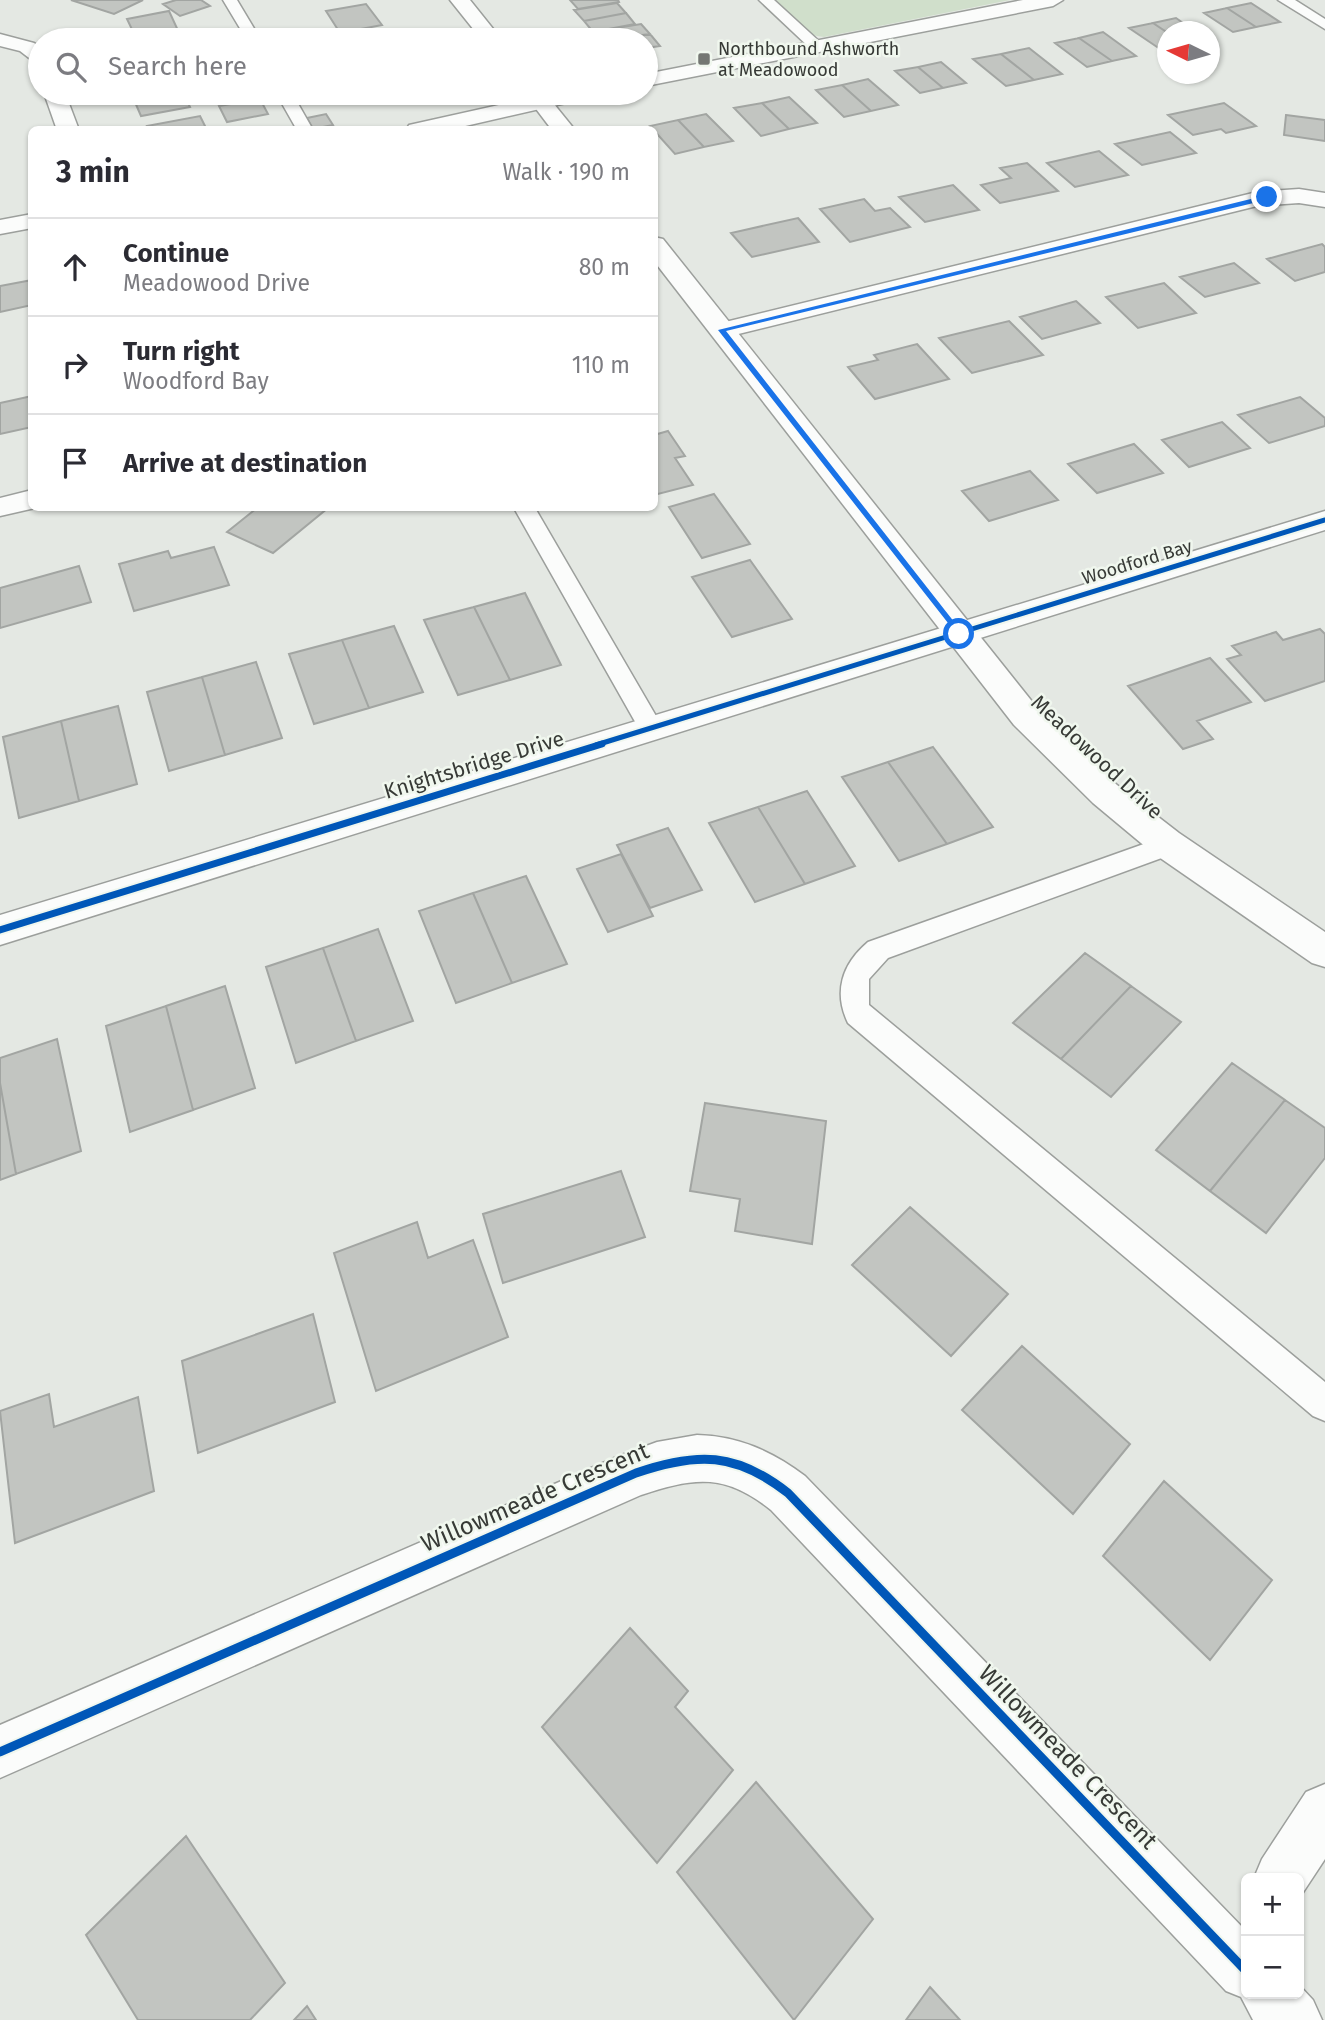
<!DOCTYPE html>
<html lang="en">
<head>
<meta charset="utf-8">
<style>
  :root { --surface:#fff; --page:#f2f2f3; --text:#2b2b33; --muted:#7c7c81; --line:#e1e1e2 }
  body { margin:0; font-family:"Fira Sans",sans-serif; background:var(--page); color:var(--text) }
  .controls { position:absolute; right:21px; bottom:21px; display:grid; overflow:hidden; border-radius:10px; box-shadow:0 2px 5px #0004 }
  .controls button { width:63px; height:63px; display:grid; place-items:center; padding:0; border:0; border-bottom:2px solid var(--line); background:var(--surface); color:var(--text); font:35px sans-serif }
  .compass { position:absolute; left:1157px; top:21px; width:63px; height:63px; border-radius:50%; background:var(--surface); box-shadow:0 2px 5px #0004; rotate:275deg }
  .stop { position:absolute; width:21px; height:21px; margin:-16px; border:5px solid #1a73e8; border-radius:50%; background:#fff }
  .stop.end { background:#1a73e8; border-color:#fff; box-shadow:0 2px 7px #0008 }
  .list { margin:0; padding:0; list-style:none }
  h2 { display:flex; justify-content:space-between; align-items:center; height:91px; margin:0; padding:0 28px; font-size:30px }
  h2 small { font-size:23px; font-weight:400; color:var(--muted) }
  .list li { display:grid; grid-template-columns:46px 1fr auto; gap:21px; align-items:center; box-sizing:border-box; height:98px; padding:0 28px; border-top:2px solid var(--line) }
  .list b { display:block; font-size:26px; white-space:nowrap }
  .list p { margin:0; font-size:23px; white-space:nowrap; color:var(--muted) }
  .list em { font-size:23px; font-style:normal; color:var(--muted) }
  .icon { flex:none; width:38px; height:38px; fill:none; stroke:currentColor; stroke-width:2; stroke-linecap:round; stroke-linejoin:round }
  .map { position:relative; flex:none; width:1325px; height:2020px; overflow:hidden }
  .search { position:absolute; background:var(--surface); box-shadow:0 2px 5px #0004; left:28px; top:28px; width:630px; height:77px; display:flex; align-items:center; gap:18px; box-sizing:border-box; padding:0 24px; border-radius:38px; color:var(--muted); font-size:26px }
  .panel { position:absolute; background:var(--surface); box-shadow:0 2px 5px #0004; left:28px; top:126px; width:630px; height:385px; border-radius:10px }
  .map>svg:first-child { display:block }
  .green { fill:#d0dfcb }
  .building { fill:#c2c5c1; stroke:#a2a5a2; stroke-width:2 }
  .lines { fill:none; stroke-linecap:round; stroke-linejoin:round }
  .service-casing { stroke:#9c9f9c; stroke-width:3 }
  .minor-casing { stroke:#9c9f9c; stroke-width:3 }
  .tertiary-casing { stroke:#9c9f9c; stroke-width:3 }
  .service { fill:#fbfcfb; fill-rule:evenodd }
  .minor { fill:#fbfcfb; fill-rule:evenodd }
  .tertiary { fill:#fbfcfb; fill-rule:evenodd }
  .cycleway-far2-casing { stroke:#f0f7ee; stroke-width:9 }
  .cycleway-far1-casing { stroke:#f0f7ee; stroke-width:11 }
  .cycleway-casing { stroke:#f0f7ee; stroke-width:13 }
  .cycleway-far2 { stroke:#0057b8; stroke-width:5 }
  .cycleway-far1 { stroke:#0057b8; stroke-width:7 }
  .cycleway { stroke:#0057b8; stroke-width:9 }
  .route { fill:#1a73e8 }
  .poi-dot { fill:#747773; stroke:#f0f7ee; stroke-width:2.5 }
  .labels { text-anchor:middle; stroke-width:5; stroke-linejoin:round; paint-order:stroke }
  .far-poi-label { font-size:18px; fill:#373a36; stroke:#f0f7ee; text-anchor:start }
  .far-street-label { font-size:18px; fill:#373a36; stroke:#f0f7ee }
  .street-label { font-size:21px; fill:#373a36; stroke:#f0f7ee }
  .near-street-label { font-size:24px; fill:#373a36; stroke:#f0f7ee }
</style>
</head>
<body>
<div class="map">
<svg width="1325" height="2020" viewBox="0 0 1325 2020">
  <rect width="100%" height="100%" fill="#e4e8e3"/>
  <path class="green" d="M773,0H1010L824,37L811,35Z"/>
  <path class="building" d="M71,0H143L114,14Z
    M176,0H201L210,6L180,16L163,4Z
    M570,0H618L619,2L578,9Z
    M617,3L626,13L584,21L574,10Z
    M1251,3L1280,22L1256,27L1227,8Z
    M366,4L382,25L340,33L326,11Z
    M1227,8L1256,27L1233,32L1204,13Z
    M169,11L181,37L137,40L127,19Z
    M626,13L635,24L593,32L584,21Z
    M1176,18L1196,32L1168,33L1153,23Z
    M1153,23L1168,33V50L1163,51L1129,28Z
    M641,24L650,34L605,40L598,31Z
    M1103,32L1136,56L1112,61L1079,38Z
    M650,34L660,46L646,48V40H618Z
    M1079,38L1112,61L1087,67L1055,43Z
    M1029,48L1062,74L1034,80L1001,54Z
    M1001,54L1034,80L1006,86L973,59Z
    M941,62L966,83L943,88L918,67Z
    M918,67L943,88L920,93L895,71Z
    M868,79L898,105L871,111L842,85Z
    M842,85L871,111L844,117L816,90Z
    M131,93H183L190,107L141,116Z
    M290,93H330L294,100Z
    M368,93H420L374,102Z
    M789,97L817,123L789,129L762,103Z
    M260,99L268,114L227,122L219,106Z
    M762,103L789,129L761,136L734,108Z
    M1224,103L1256,126L1226,133L1221,129L1193,135L1168,115Z
    M326,114L333,125L313,129L307,118Z
    M706,114L733,141L704,147L678,120Z
    M1286,115L1325,120V141L1284,135Z
    M200,116L207,130H149L147,126Z
    M678,120L704,147L675,154L650,126Z
    M1170,132L1196,153L1142,165L1115,144Z
    M1099,151L1128,175L1075,187L1047,163Z
    M1027,163L1058,191L1000,203L981,185L1011,178L1000,168Z
    M953,185L979,210L925,222L899,197Z
    M864,199L875,211L890,208L910,227L850,242L820,209Z
    M798,218L819,242L752,257L731,233Z
    M1322,244L1325,247V272L1295,281L1267,259Z
    M1234,263L1259,283L1205,297L1180,277Z
    M32,280V305L0,312V286Z
    M1164,283L1196,313L1138,328L1106,297Z
    M1076,301L1100,323L1042,339L1020,317Z
    M1009,321L1043,355L972,373L939,338Z
    M917,344L949,379L875,399L848,367L878,360L874,355Z
    M32,396V427L0,434V403Z
    M1300,397L1325,418V426L1269,443L1238,415Z
    M1222,422L1250,448L1189,467L1162,440Z
    M668,431L685,456L675,458L693,485L654,495V435Z
    M1134,444L1163,473L1097,493L1068,464Z
    M1030,471L1058,500L989,521L962,491Z
    M714,494L750,544L702,558L669,507Z
    M257,508H328L273,553L227,532Z
    M214,547L229,585L134,611L119,564L168,551L171,558Z
    M750,560L792,619L732,637L692,577Z
    M79,566L91,602L0,628V588Z
    M525,593L561,665L510,680L474,607Z
    M474,607L510,680L458,695L424,620Z
    M394,626L423,692L369,708L342,640Z
    M1320,629L1325,634V681L1265,701L1227,659L1241,655L1232,646L1276,632L1283,640Z
    M342,640L369,708L314,724L289,654Z
    M1210,658L1251,702L1197,721L1213,739L1183,749L1128,686Z
    M256,662L282,738L225,755L202,677Z
    M202,677L225,755L169,771L147,692Z
    M118,706L137,784L79,801L61,721Z
    M61,721L79,801L19,818L3,737Z
    M933,747L993,827L947,844L888,762Z
    M888,762L947,844L899,861L842,777Z
    M807,791L855,866L805,884L758,807Z
    M758,807L805,884L755,902L709,823Z
    M668,828L702,890L650,908L617,845Z
    M621,854L653,916L608,932L577,869Z
    M526,876L567,964L512,983L473,893Z
    M473,893L512,983L456,1003L419,911Z
    M378,929L413,1021L356,1041L323,948Z
    M323,948L356,1041L296,1063L266,967Z
    M1085,953L1131,986L1061,1059L1013,1023Z
    M225,986L255,1088L193,1110L166,1006Z
    M1131,986L1181,1022L1111,1097L1061,1059Z
    M166,1006L193,1110L130,1132L106,1026Z
    M57,1039L81,1151L16,1174L0,1083V1058Z
    M1232,1063L1285,1100L1210,1191L1156,1150Z
    M0,1083L16,1174L0,1180Z
    M1285,1100L1325,1128V1158L1266,1233L1210,1191Z
    M705,1103L826,1121L812,1244L735,1231L740,1199L690,1191Z
    M621,1171L645,1237L503,1283L483,1214Z
    M910,1207L1008,1294L951,1356L852,1265Z
    M417,1222L428,1258L473,1240L508,1337L376,1391L334,1253Z
    M313,1314L335,1402L198,1453L182,1361Z
    M1022,1346L1130,1444L1073,1514L962,1410Z
    M49,1394L54,1427L138,1397L154,1491L15,1543L0,1411Z
    M1164,1481L1272,1580L1210,1660L1103,1556Z
    M630,1628L688,1691L675,1707L733,1770L657,1863L542,1727Z
    M756,1782L873,1919L794,2020L677,1872Z
    M186,1836L285,1983L250,2020H138L86,1935Z
    M930,1987L960,2020H906Z
    M307,2006L316,2020H294Z"/>
  <g class="lines">
    <g class="service-casing">
      <path id="service" d="M223,0H237L261,40H247Z
        M759,0H774L821,43L823,46L821,49H811Z
        M1278,0H1295L1325,19V29Z
        M276,93H292L313,130H297Z
        M514,508H535L663,728L660,734L651,737L642,734Z
        M1169,835L1178,838L1182,845L1178,852L888,958L869,979V1005L1325,1382V1421L1313,1416L848,1023C833,992 842,964 868,942Z"/>
    </g>
    <g class="minor-casing">
      <path id="minor" d="M1023,0H1063L1053,6L646,86V74Z
        M0,34L34,43L40,47V63L33,61L20,51L0,46Z
        M44,93H65L79,130H57Z
        M553,93H591L588,98L448,130H406L409,125Z
        M1299,189L1325,193V207L1299,203L1257,206L722,338L713,335L709,330L713,325L1257,192Z
        M32,214V228L0,234V220Z
        M32,490V508H35L0,516V498Z
        M1325,511V530L0,945V915Z
        M697,1435C738,1436 772,1451 805,1476L1246,1931V1994H1299V1985L1313,2000L1322,2020H1253L1241,1997L1226,1991L771,1510C725,1473 695,1477 641,1495L0,1778V1725L619,1456L657,1442Z
        M1325,1784V1859L1300,1897L1299,1878H1254L1262,1859L1306,1792Z"/>
    </g>
    <g class="tertiary-casing">
      <path id="tertiary" d="M450,0H470L502,40H482Z
        M524,93H545L575,130H552Z
        M654,237L663,239L1038,709L1117,785L1179,833L1325,932V967L1312,963L1153,853L1093,803L1014,725L654,261Z"/>
    </g>
    <use href="#service" class="service"/>
    <use href="#minor" class="minor"/>
    <use href="#tertiary" class="tertiary"/>
    <g class="cycleway-far2-casing">
      <path id="cycleway-far2" d="M596,745L1325,520"/>
    </g>
    <g class="cycleway-far1-casing">
      <path id="cycleway-far1" d="M0,930L602,744"/>
    </g>
    <g class="cycleway-casing">
      <path id="cycleway" d="M0,1752L636,1473C697,1452 736,1452 788,1493L1246,1971"/>
    </g>
    <use href="#cycleway-far2" class="cycleway-far2"/>
    <use href="#cycleway-far1" class="cycleway-far1"/>
    <use href="#cycleway" class="cycleway"/>
  </g>
  <path class="route" d="M1267,195L1270,199L726,331L962,632L964,634L959,637L718,330Z"/>
  <rect class="poi-dot" x="697" y="52" width="14" height="14" rx="3.5"/>
  <g class="labels">
    <g class="far-poi-label">
      <text x="718" y="55">Northbound Ashworth<tspan x="718" dy="21">at Meadowood</tspan></text>
    </g>
    <g class="far-street-label">
      <text transform="translate(1137 562) rotate(-17)" y="6">Woodford Bay</text>
    </g>
    <g class="street-label">
      <text transform="translate(1097 757) rotate(43)" y="7">Meadowood Drive</text>
      <text transform="translate(474 765) rotate(-17)" y="7">Knightsbridge Drive</text>
    </g>
    <g class="near-street-label">
      <text transform="translate(535 1497) rotate(-23)" y="8">Willowmeade Crescent</text>
      <text transform="translate(1068 1757) rotate(46)" y="8">Willowmeade Crescent</text>
    </g>
  </g>
</svg>
<div class="controls">
<button>+</button>
<button>−</button>
</div>
<svg class="compass" viewBox="-18 -18 36 36"><path d="M0-13l5 13h-10z" fill="#e53935"/><path d="M0 13l5-13h-10z" fill="#7c7c81"/></svg>
<div class="stop" style="left:959px;top:634px"></div>
<div class="stop end" style="left:1267px;top:197px"></div>
<div class="search"><svg class="icon" aria-label="search" viewBox="0 0 24 24"><circle cx="10" cy="10" r="6"/><path d="M15 15l6 6"/></svg>Search here</div>
<section class="panel">
<h2>3 min<small>Walk · 190 m</small></h2>
<ul class="list">
<li><svg class="icon" aria-label="ahead" viewBox="0 0 24 24"><path d="M12 20V5M6 11l6-6 6 6"/></svg><div><b>Continue</b><p>Meadowood Drive</p></div><em>80 m</em></li>
<li><svg class="icon" aria-label="right" viewBox="0 0 24 24"><path d="M7 20v-9h11M14 6l5 5-5 5"/></svg><div><b>Turn right</b><p>Woodford Bay</p></div><em>110 m</em></li>
<li><svg class="icon" aria-label="arrive" viewBox="0 0 24 24"><path d="M6 21V4h12l-3 4 3 4H6"/></svg><div><b>Arrive at destination</b></div></li>
</ul>
</section>
</div>
</body>
</html>
